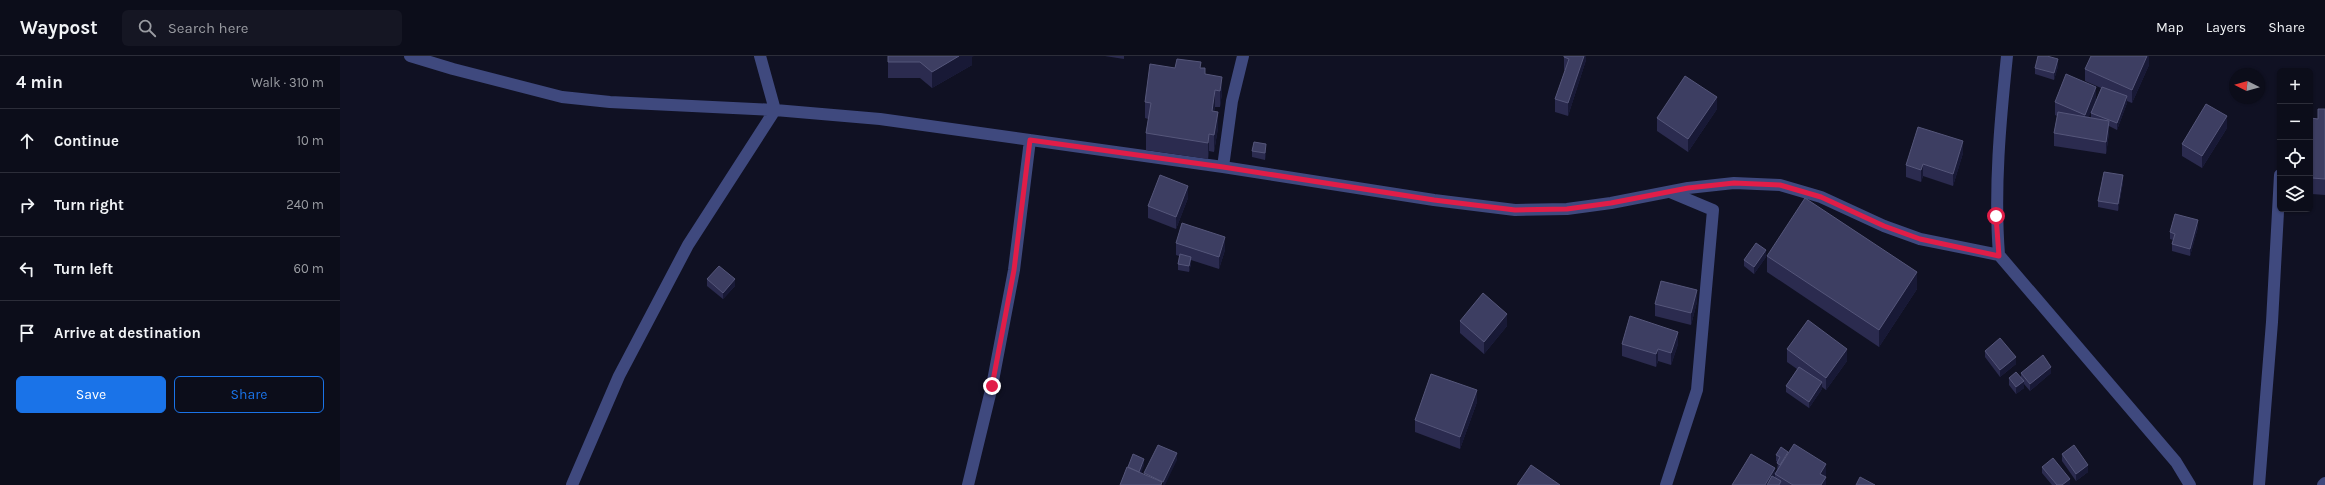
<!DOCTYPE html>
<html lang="en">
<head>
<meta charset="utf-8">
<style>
  :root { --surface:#0c0d1a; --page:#151623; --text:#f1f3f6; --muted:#9a9ca2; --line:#2c2d39; --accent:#1a73e8 }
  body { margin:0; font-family:Karla,sans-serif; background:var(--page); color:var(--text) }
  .controls { position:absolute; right:12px; top:12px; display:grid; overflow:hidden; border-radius:6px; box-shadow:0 1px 3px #0004 }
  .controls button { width:36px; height:36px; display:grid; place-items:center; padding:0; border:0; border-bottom:1px solid var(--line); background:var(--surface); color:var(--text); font:20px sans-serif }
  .compass { position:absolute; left:1889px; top:12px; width:36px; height:36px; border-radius:50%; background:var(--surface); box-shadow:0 1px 3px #0004; rotate:276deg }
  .stop { position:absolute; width:12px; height:12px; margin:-9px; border:3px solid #e11d48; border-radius:50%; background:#fff }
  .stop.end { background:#e11d48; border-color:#fff; box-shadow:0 1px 4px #0008 }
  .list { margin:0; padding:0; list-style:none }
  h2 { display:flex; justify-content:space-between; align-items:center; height:52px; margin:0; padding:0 16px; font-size:17px }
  h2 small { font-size:13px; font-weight:400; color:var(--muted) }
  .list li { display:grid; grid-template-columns:26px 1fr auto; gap:12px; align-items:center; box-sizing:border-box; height:64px; padding:0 16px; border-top:1px solid var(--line) }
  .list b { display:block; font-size:15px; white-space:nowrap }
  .list em { font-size:13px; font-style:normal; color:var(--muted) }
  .actions { display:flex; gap:8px; padding:12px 16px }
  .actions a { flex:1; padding:9px 0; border:1px solid var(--accent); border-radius:6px; text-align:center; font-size:14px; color:var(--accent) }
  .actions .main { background:var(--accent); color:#fff }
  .icon { flex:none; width:22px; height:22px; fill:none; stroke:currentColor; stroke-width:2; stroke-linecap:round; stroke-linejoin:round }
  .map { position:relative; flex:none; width:1985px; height:429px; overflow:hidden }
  header { display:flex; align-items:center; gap:24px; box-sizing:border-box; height:56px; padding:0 20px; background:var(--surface); border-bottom:1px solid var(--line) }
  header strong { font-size:19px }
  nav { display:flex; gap:22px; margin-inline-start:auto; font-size:14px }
  .search { width:280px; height:36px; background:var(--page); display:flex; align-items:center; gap:10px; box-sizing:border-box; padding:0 14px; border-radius:6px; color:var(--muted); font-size:15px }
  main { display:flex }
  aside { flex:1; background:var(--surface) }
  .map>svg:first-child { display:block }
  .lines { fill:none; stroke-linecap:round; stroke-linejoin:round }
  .minor { stroke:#3f497e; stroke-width:12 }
  .wall { fill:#2b2b4f }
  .shaded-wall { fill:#181936 }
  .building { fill:#3d3e62; stroke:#55567a }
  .route { stroke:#e11d48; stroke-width:5 }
</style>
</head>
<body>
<header>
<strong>Waypost</strong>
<div class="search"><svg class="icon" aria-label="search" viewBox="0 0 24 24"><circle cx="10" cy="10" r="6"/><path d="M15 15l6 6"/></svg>Search here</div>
<nav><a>Map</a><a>Layers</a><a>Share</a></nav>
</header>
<main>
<aside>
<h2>4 min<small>Walk · 310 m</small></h2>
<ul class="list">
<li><svg class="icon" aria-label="ahead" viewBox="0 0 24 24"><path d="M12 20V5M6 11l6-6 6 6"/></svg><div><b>Continue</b></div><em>10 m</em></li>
<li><svg class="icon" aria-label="right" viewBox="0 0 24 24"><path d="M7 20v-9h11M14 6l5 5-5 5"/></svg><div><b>Turn right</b></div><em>240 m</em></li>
<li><svg class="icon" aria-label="left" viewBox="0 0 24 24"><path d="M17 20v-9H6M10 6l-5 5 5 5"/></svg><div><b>Turn left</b></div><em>60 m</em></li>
<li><svg class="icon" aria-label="arrive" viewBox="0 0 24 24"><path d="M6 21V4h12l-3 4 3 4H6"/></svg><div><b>Arrive at destination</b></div></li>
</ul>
<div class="actions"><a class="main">Save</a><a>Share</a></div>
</aside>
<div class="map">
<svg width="1985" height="429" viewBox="0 0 1985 429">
  <rect width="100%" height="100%" fill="#101123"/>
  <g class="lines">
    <path class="minor" d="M70,0L113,13L222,41L270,46L435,54L540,63L883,111L1094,144L1175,154L1227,153L1271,147L1348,132L1394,127L1440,129L1481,141L1544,170L1580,183L1659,199L1836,406L1850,429
      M883,111L892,45L903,0
      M1659,199C1654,133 1660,67 1667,0
      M232,429L279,320L348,189L435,54L420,0
      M628,429L652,330L674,214L690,84
      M1326,429L1357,334L1373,154L1330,136
      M1919,429L1932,266L1940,119
      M1983,429L1985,427"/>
  </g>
  <path class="wall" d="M548,0L632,1V9L592,32L580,22H548Z
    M765,0H784V3Z
    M1246,0V4L1228,60L1215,56V43L1225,14H1224V1Z
    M1809,0V9L1792,47L1787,45V47L1777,74L1769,70V77L1766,98L1714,90V77L1717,60L1715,59V46L1756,43L1748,62H1751V57L1761,32L1745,25V13Z
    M1718,10L1714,24L1695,18V12Z
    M835,12H861L865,18L882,37L880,51H875L874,56L878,72L874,96L869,95L868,103L806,94V77L808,63L805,62V46Z
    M1377,53L1348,96L1317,75V62Z
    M1985,53V139L1972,138V133H1970V62L1978,63Z
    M1887,72L1862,112L1842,100V88Z
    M912,95H926L925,104L912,101Z
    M1623,97L1613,130L1583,120L1581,126L1566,121V109Z
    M1783,126L1778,155L1758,151V145Z
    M848,142L836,173L808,162V150Z
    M1858,171L1850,200L1832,195V188L1833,184L1830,183V176Z
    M836,187L885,194L879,213L851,204V208L849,216L838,214V208L839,200L836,199Z
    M1427,200L1577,233L1539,291L1427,216Z
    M1426,201L1414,218L1404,210V204Z
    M367,223L395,230L383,243L367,230Z
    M1357,246L1351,269L1315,260V248Z
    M1120,265L1167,270L1144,298L1120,277Z
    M1282,288H1338L1331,309L1318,305L1316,311L1282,300Z
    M1447,293L1507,305L1486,334L1482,331V333L1469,352L1446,336V330L1457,313L1447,306Z
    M1645,295L1676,308L1660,321L1645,301Z
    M1681,317H1711L1690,335L1684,328V332L1676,338L1669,329V322L1681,321Z
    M1137,346L1120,393L1075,376V364Z
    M1722,398L1748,416L1736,425L1722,405Z
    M1436,399L1486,420V429H1392L1435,418L1437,414L1438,406L1436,405Z
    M1702,411L1730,429H1712L1702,417Z"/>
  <path class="shaded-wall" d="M619,0H634L632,1V9L592,32V16Z
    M1244,0H1246V4L1228,60V47Z
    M1807,0H1809V9L1792,47V34Z
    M1718,3V10L1714,24V17Z
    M882,21V37L880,51V35Z
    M1756,31V43L1745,71V59Z
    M875,34V51L872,72V55Z
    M1787,40V47L1777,74V67Z
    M1377,41V53L1348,96V83Z
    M878,56V72L874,96V79Z
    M1887,60V72L1862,112V100Z
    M1769,65V77L1766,98V86Z
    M869,78V95L868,103V87Z
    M1623,85V97L1613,130V118Z
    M926,88V95L925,104V97Z
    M1583,108V120L1581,126V114Z
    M1783,119V126L1778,155V148Z
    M848,130V142L836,173V161Z
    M1858,164V171L1850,200V193Z
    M885,181V194L879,213V201Z
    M1426,194V201L1414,218V211Z
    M851,201V208L849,216V210Z
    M1577,216V233L1539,291V274Z
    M395,223V230L383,243V237Z
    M1357,234V246L1351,269V257Z
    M1167,258V270L1144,298V286Z
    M1338,276V288L1331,309V297Z
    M1318,293V305L1316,311V298Z
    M1507,293V305L1486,334V322Z
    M1676,301V308L1660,321V314Z
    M1711,311V317L1690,335V328Z
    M1684,325V332L1676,338V331Z
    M1482,326V333L1469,352V346Z
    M1137,334V346L1120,393V381Z
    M837,397V404L825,429H823V426Z
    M804,403V410L799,423V416Z
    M1486,408V420L1481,429L1480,418Z
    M1748,409V416L1736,425V418Z
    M1435,412V425L1427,429H1425Z
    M1486,421V429H1481Z
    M1730,423V429H1722Z"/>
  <path class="building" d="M548,0H619L592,16L580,6H548Z
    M1224,0H1244L1228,47L1215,43L1229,3L1224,1Z
    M1698,0H1707L1718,3L1714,17L1695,12Z
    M1751,0H1807L1792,34L1745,13Z
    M837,3L861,6L860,12H865V18L882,21L880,35L875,34L872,55L878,56L874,79L869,78L868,87L806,77L811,47L805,46L810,8L835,12Z
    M1726,18L1756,31L1745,59L1715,46Z
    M1345,20L1377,41L1348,83L1317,62Z
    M1762,31L1787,40L1777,67L1751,57Z
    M1866,48L1887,60L1862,100L1842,88Z
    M1978,53H1985V123L1972,122V117H1970V62L1978,63Z
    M1718,56L1769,65L1766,86L1714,77Z
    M1578,71L1623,85L1613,118L1583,108L1581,114L1566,109Z
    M914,86L926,88L925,97L912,95Z
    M1764,116L1783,119L1778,148L1758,145Z
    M820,119L848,130L836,161L808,150Z
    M1465,142L1577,216L1539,274L1427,200Z
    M1835,158L1858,164L1850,193L1832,188L1835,178L1830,176Z
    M842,167L885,181L879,201L836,187Z
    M1416,187L1426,194L1414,211L1404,204Z
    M840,198L851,201L849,210L838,208Z
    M379,210L395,223L383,237L367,223Z
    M1321,225L1357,234L1351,257L1315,248Z
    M1143,237L1167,258L1144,286L1120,265Z
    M1290,260L1338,276L1331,297L1318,293L1316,298L1282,288Z
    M1468,264L1507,293L1486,322L1447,293Z
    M1660,282L1676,301L1660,314L1645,295Z
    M1703,299L1711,311L1690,328L1681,317Z
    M1459,311L1482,326L1469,346L1446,330Z
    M1676,316L1684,325L1676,331L1669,322Z
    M1091,318L1137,334L1120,381L1075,364Z
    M1454,388L1486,408L1480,418L1486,421L1481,429H1453L1435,418Z
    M818,389L837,397L823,426L804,417Z
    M1734,389L1748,409L1736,418L1722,398Z
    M1441,391L1448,396L1440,409L1437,407L1440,401L1436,399Z
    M793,398L804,403L799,416L788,411Z
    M1411,398L1435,412L1425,429H1392Z
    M1713,402L1730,423L1722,429H1717L1702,411Z
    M1191,409L1220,429H1177Z
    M787,411L822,426L821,429H780Z
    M1432,420L1441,425L1439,429H1427Z
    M1520,421L1535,429H1516Z"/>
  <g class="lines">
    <path class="route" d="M652,330L674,214L690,84L883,111L1094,144L1175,154L1227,153L1271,147L1348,132L1394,127L1440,129L1481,141L1544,170L1580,183L1659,200L1656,160"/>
  </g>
</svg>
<div class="controls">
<button>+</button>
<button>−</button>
<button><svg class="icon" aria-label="locate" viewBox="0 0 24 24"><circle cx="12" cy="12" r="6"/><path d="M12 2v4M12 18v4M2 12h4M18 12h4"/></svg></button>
<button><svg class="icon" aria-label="layers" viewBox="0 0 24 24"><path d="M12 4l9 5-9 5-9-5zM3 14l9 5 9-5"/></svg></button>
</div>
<svg class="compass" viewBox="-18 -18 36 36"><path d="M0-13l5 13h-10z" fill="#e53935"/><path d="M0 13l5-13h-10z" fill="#9a9ca2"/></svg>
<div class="stop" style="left:1656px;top:160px"></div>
<div class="stop end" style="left:652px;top:330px"></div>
</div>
</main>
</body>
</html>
